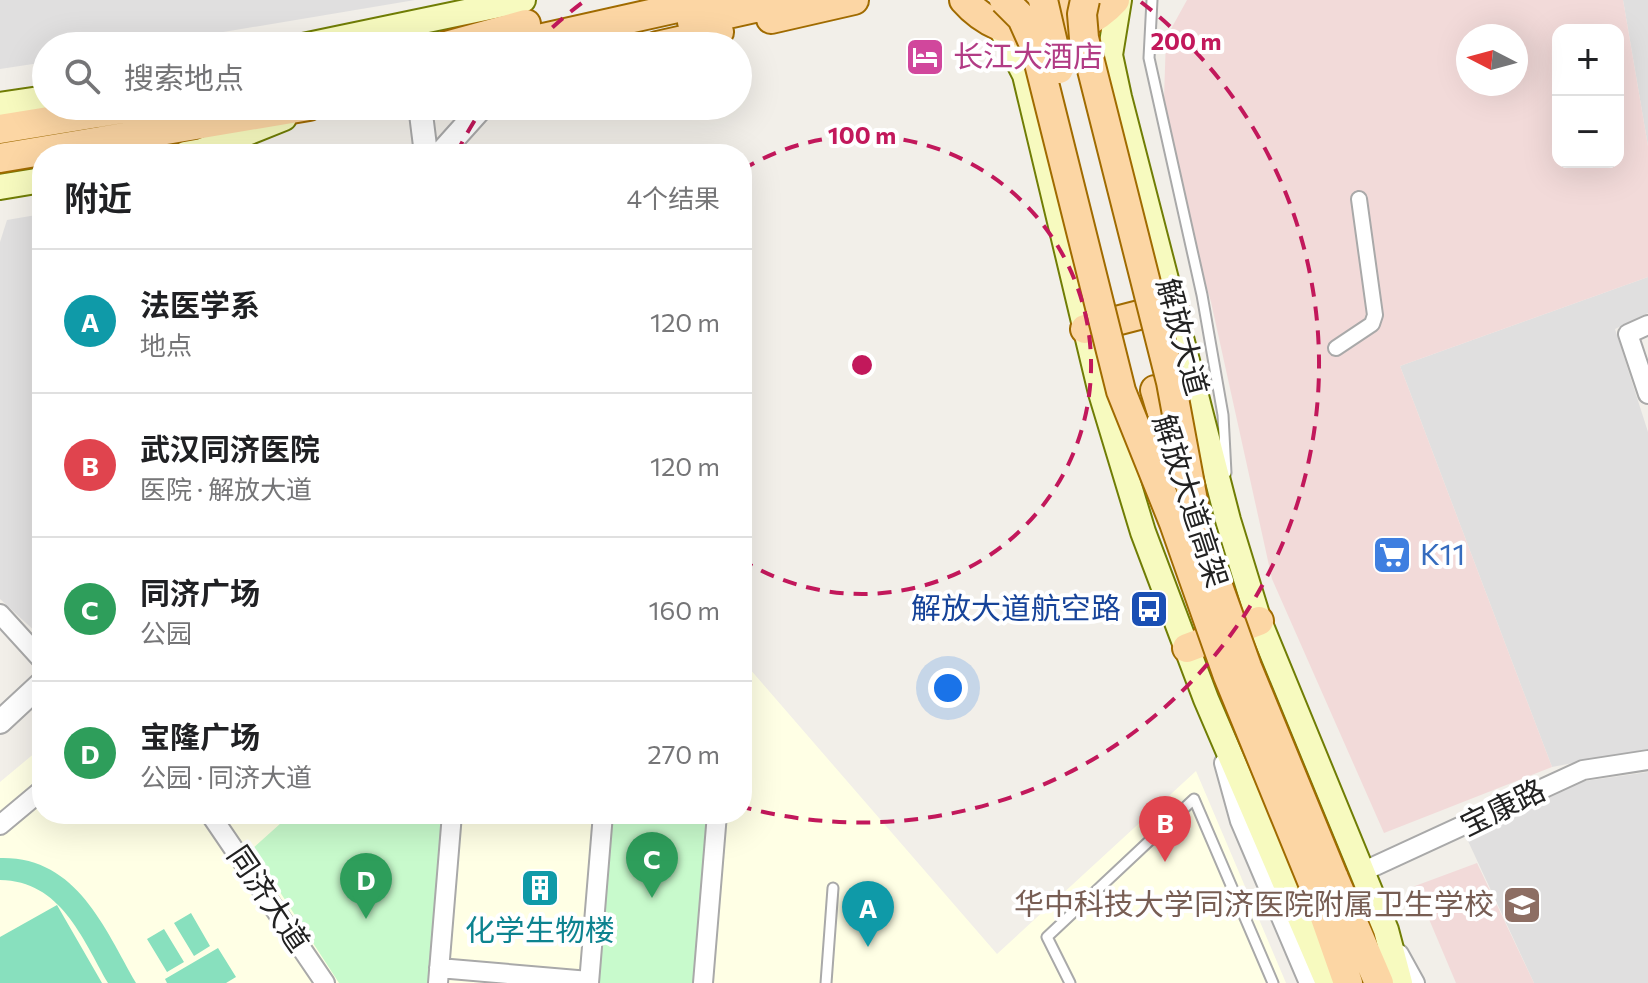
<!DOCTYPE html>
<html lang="zh">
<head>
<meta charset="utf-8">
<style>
  :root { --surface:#fff; --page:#f2f2f2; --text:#202124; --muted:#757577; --line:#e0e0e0; --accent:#d40000 }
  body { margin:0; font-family:Commissioner,"Noto Sans SC",sans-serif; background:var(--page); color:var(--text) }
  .controls { position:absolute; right:24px; top:24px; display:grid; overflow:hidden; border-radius:16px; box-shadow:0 8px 32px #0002 }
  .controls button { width:72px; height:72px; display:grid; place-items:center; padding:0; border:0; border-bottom:2px solid var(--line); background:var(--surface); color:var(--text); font:40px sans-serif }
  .compass { position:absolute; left:1456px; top:24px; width:72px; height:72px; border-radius:50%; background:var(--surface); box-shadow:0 8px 32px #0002; rotate:276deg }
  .you { position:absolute; left:948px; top:688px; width:28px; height:28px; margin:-20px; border:6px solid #fff; border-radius:50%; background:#1a73e8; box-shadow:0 0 0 12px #1a73e833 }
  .badge { display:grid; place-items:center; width:52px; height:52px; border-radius:50%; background:var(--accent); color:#fff; font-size:26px; font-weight:700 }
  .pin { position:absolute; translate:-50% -66px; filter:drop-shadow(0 2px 4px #0008) }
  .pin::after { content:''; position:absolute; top:42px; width:28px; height:24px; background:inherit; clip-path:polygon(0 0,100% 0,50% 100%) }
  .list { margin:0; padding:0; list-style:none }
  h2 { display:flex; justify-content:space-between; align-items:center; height:104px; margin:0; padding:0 32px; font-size:34px }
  h2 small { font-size:26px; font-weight:400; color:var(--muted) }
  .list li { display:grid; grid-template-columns:52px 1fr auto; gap:24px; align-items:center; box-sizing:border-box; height:144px; padding:0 32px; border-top:2px solid var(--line) }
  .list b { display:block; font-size:30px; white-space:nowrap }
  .list p { margin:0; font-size:26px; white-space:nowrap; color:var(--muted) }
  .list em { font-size:26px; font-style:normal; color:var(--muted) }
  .icon { flex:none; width:44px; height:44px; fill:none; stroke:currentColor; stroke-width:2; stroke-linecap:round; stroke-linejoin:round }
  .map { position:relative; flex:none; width:1648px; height:983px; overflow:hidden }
  .search { position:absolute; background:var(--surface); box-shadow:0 8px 32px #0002; left:32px; top:32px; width:720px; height:88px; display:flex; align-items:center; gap:20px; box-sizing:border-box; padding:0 28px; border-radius:44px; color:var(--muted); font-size:30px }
  .panel { position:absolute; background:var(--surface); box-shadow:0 8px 32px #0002; left:32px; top:144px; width:720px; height:680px; border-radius:32px }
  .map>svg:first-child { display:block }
  .residential { fill:#e0dfdf }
  .commercial { fill:#f2dad9; fill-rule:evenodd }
  .education { fill:#ffffe5 }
  .park { fill:#c8facc }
  .pitch { fill:#88e0be }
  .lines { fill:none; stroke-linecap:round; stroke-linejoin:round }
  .service-casing { stroke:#a9a9a9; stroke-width:13 }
  .pedestrian-casing { stroke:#a9a9a9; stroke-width:18 }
  .minor-casing { stroke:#a9a9a9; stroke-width:22 }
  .tertiary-casing { stroke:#a9a9a9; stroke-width:26 }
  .secondary-casing { stroke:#707d05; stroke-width:28 }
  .primary-casing { stroke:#a06b00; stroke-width:32 }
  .service { stroke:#fff; stroke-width:9 }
  .pedestrian { stroke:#fff; stroke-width:14 }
  .minor { stroke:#fff; stroke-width:18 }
  .tertiary { stroke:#fff; stroke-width:22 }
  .secondary { stroke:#f7fabf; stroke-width:24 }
  .primary { stroke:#fcd6a4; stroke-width:28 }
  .primary-bridge-casing { stroke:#a06b00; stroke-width:32; stroke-linecap:butt }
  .primary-bridge { stroke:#fcd6a4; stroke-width:28 }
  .ring { fill:none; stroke:#c2185b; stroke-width:4; stroke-dasharray:14 10 }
  .labels { text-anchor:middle; stroke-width:8; stroke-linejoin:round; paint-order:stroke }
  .hotel-label { font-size:30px; fill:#b23c85; stroke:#fff; text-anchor:start }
  .street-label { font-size:30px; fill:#222; stroke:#fff }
  .shop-label { font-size:30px; fill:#366cbe; stroke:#fff; text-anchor:start }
  .transit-label { font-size:30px; fill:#164399; stroke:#fff; text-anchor:end }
  .education-label { font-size:30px; fill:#785e54; stroke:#fff; text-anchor:end }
  .culture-label { font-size:30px; fill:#0d838f; stroke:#fff }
  .centre { fill:#c2185b; stroke:#fff; stroke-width:4 }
  .ring-label { font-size:24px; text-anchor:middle; font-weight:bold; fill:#c2185b; stroke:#fff; stroke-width:8; stroke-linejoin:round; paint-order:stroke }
</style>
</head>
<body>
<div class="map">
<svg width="1648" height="983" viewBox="0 0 1648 983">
  <rect width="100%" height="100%" fill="#f2efe9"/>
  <path class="residential" d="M0,0H415L140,46H46V62L0,69Z
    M1623,0H1648V146Z
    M42,214V633L38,634L0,599V242L7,220Z
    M1648,277V313L1615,329L1648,432V749L1552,767L1400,366Z
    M1648,772V983H1534L1468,841L1578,782Z"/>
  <path class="commercial" d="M1187,0H1623L1648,146V277L1400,366L1552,767L1384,833L1272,579L1211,302L1173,170L1164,98L1166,38ZM1558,30H1618V162H1558ZM1468,36H1516V84H1468Z
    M1477,863L1534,983H1456L1415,886Z"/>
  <path class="education" d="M742,660L997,954L1196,771L1286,983H0V782L42,747V814H742Z"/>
  <path class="park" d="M291,814H442L430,983H339L252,849Z
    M609,814H709L695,983H595Z"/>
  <path class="pitch" d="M0,858C76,856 104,927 136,983H108C82,938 61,881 0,880Z
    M57,905L102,983H0V937Z
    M191,913L210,946L194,956L174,923Z
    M164,929L184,962L167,972L147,939Z
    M218,948L236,977L226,983H167L165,979Z"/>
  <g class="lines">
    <g class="service-casing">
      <path id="service" d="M1152,0L1149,58L1202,295L1223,415L1226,473
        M826,983L833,888
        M1070,983L1047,937L1194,799L1273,983"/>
    </g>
    <g class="pedestrian-casing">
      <path id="pedestrian" d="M1336,348L1372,324L1375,315L1359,199"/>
    </g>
    <g class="minor-casing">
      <path id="minor" d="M1648,325L1628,334L1648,394
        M0,614L42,660
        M1224,763L1240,821L1309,983
        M210,814L325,983
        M0,825L42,790
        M1362,872L1583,770L1648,760
        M1399,954L1415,983
        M439,968L589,981
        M438,983L452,814
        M589,983L603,814
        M703,983L717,814"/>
    </g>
    <g class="tertiary-casing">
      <path id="tertiary" d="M420,106L426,154
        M440,154L483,106
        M0,722L42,683"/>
    </g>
    <g class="secondary-casing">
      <path id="secondary" d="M1119,0L1110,55L1119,97L1228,520L1259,621L1386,930L1400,983
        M1000,26L1025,75L1101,393L1143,532L1206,699L1328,983
        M303,46L523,0
        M0,105L46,98
        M185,154L202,151L284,118
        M0,187L42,180"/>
    </g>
    <g class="primary-casing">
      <path id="primary" d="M964,0C1004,46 1075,44 1115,0
        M1023,6L1051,7L1073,0
        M771,19L854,0
        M692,22L790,0
        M446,46L526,24
        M507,46L713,0
        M657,46L719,32
        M0,129L141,106
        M0,158L309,106
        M1085,329L1174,306
        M1155,390L1175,456
        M1187,648L1259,621
        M1333,876L1379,983
        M1314,886L1348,983"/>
    </g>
    <use href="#service" class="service"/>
    <use href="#pedestrian" class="pedestrian"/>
    <use href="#minor" class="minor"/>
    <use href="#tertiary" class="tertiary"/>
    <use href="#secondary" class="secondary"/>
    <use href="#primary" class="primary"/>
    <g class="primary-bridge-casing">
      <path id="primary-bridge" d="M1004,0L1022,18L1035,47L1121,391L1174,523L1228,676L1314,886
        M1043,0L1059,69
        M1085,0L1082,14L1084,38L1171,382L1199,533L1247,667L1333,876"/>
    </g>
    <use href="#primary-bridge" class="primary-bridge"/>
  </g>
  <g class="ring">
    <path d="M742 170A229 229 0 1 1 742 560"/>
    <path d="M456 154A458 458 0 0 1 482 109M535 44A458 458 0 0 1 583 2M1141 2A458 458 0 0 1 743 807"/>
  </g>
  <defs>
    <g id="hotel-square" transform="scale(2)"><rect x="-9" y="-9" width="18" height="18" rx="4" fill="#d1479c" stroke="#fff"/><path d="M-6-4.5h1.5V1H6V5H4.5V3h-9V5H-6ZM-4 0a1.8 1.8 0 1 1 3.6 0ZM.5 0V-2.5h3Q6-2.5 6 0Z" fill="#fff"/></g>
    <g id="supermarket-square" transform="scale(2)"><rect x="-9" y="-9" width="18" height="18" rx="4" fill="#3f7fe0" stroke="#fff"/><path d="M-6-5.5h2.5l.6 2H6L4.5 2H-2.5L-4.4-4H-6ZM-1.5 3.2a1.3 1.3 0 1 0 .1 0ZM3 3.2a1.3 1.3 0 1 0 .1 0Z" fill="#fff"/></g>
    <g id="bus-square" transform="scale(2)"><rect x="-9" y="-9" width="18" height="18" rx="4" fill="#1a4fb4" stroke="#fff"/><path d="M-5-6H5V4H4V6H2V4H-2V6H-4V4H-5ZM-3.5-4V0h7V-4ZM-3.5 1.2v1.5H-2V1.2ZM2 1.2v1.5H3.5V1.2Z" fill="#fff"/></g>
    <g id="building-square" transform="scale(2)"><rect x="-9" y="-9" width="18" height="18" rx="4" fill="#0f9aa8" stroke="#fff"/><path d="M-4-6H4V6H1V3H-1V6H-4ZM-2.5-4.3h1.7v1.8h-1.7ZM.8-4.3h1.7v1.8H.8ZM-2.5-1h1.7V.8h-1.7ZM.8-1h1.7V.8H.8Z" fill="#fff"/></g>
    <g id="school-square" transform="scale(2)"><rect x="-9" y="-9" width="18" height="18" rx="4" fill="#8d6e63" stroke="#fff"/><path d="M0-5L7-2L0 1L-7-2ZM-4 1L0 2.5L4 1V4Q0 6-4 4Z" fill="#fff"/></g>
  </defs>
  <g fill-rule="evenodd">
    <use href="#hotel-square" x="925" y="57"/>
    <use href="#supermarket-square" x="1392" y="555"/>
    <use href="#bus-square" x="1149" y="609"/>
    <use href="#building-square" x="540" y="888"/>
    <use href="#school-square" x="1522" y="905"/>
  </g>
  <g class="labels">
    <g class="hotel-label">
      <text x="953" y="67">长江大酒店</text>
    </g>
    <g class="street-label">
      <text transform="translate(1182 337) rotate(75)" y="10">解放大道</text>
      <text transform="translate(1190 501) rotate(72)" y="10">解放大道高架</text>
      <text transform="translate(1503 808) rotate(-26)" y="10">宝康路</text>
      <text transform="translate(268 899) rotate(56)" y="10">同济大道</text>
    </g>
    <g class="shop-label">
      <text x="1420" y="565">K11</text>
    </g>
    <g class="transit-label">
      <text x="1121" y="619">解放大道航空路</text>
    </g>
    <g class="education-label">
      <text x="1494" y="915">华中科技大学同济医院附属卫生学校</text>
    </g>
    <g class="culture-label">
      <text x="540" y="941">化学生物楼</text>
    </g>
  </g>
  <circle cx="862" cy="365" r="12" class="centre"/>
  <g class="ring-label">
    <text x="1186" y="50">200 m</text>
    <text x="862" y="144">100 m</text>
  </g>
</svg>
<div class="controls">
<button>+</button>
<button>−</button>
</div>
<svg class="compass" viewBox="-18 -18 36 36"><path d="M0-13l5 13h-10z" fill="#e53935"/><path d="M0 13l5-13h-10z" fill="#757577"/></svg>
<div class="you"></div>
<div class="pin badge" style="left:868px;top:947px;background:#0f9aa8">A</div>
<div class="pin badge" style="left:1165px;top:862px;background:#e0444e">B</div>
<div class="pin badge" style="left:652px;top:898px;background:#2e9e5b">C</div>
<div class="pin badge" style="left:366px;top:919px;background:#2e9e5b">D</div>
<div class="search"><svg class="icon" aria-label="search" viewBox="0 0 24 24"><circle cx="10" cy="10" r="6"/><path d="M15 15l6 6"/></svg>搜索地点</div>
<section class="panel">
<h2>附近<small>4个结果</small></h2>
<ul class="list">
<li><span class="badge" style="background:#0f9aa8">A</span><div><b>法医学系</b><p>地点</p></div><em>120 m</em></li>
<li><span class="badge" style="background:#e0444e">B</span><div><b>武汉同济医院</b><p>医院 · 解放大道</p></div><em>120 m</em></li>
<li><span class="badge" style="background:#2e9e5b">C</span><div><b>同济广场</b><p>公园</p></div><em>160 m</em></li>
<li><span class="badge" style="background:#2e9e5b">D</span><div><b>宝隆广场</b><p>公园 · 同济大道</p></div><em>270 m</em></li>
</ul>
</section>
</div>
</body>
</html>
